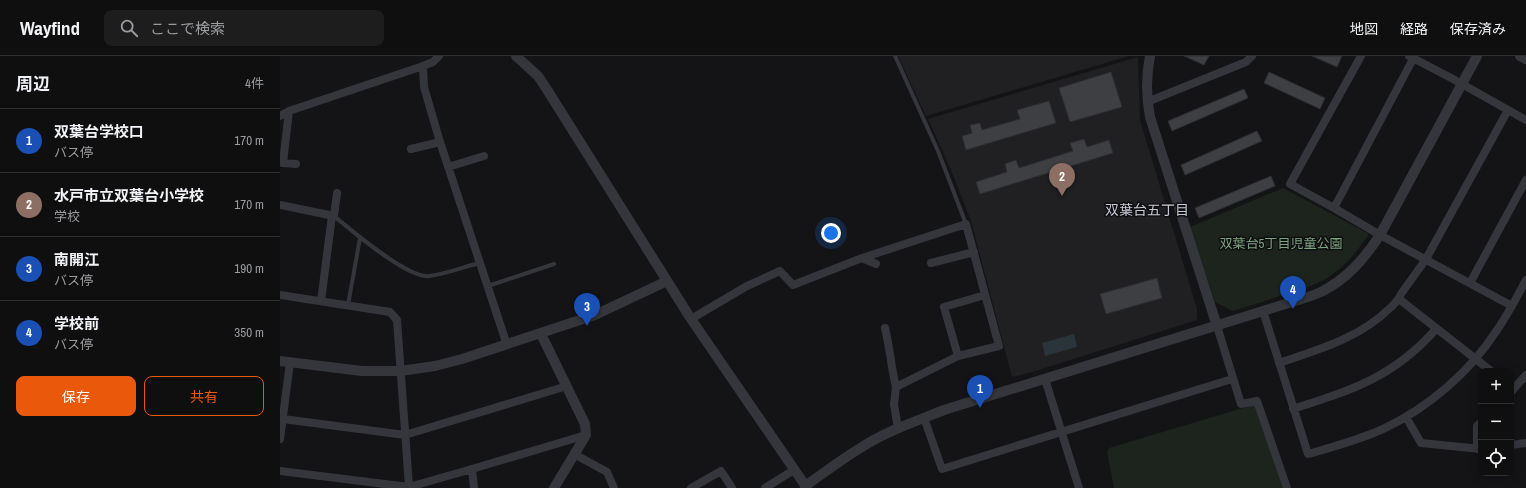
<!DOCTYPE html>
<html lang="ja">
<head>
<meta charset="utf-8">
<style>
  :root { --surface:#0f0f10; --page:#1d1d1e; --text:#f1f3f6; --muted:#9b9c9f; --line:#2f2f30; --accent:#ea580c }
  body { margin:0; font-family:"Archivo Narrow","Noto Sans JP",sans-serif; background:var(--page); color:var(--text) }
  .controls { position:absolute; right:12px; bottom:12px; display:grid; overflow:hidden; border-radius:8px; box-shadow:0 2px 10px #0003 }
  .controls button { width:36px; height:36px; display:grid; place-items:center; padding:0; border:0; border-bottom:1px solid var(--line); background:var(--surface); color:var(--text); font:20px sans-serif }
  .you { position:absolute; left:551px; top:177px; width:14px; height:14px; margin:-10px; border:3px solid #fff; border-radius:50%; background:#1a73e8; box-shadow:0 0 0 6px #1a73e833 }
  .badge { display:grid; place-items:center; width:26px; height:26px; border-radius:50%; background:var(--accent); color:#fff; font-size:13px; font-weight:700 }
  .pin { position:absolute; translate:-50% -33px; filter:drop-shadow(0 1px 2px #0008) }
  .pin::after { content:''; position:absolute; top:21px; width:14px; height:12px; background:inherit; clip-path:polygon(0 0,100% 0,50% 100%) }
  .list { margin:0; padding:0; list-style:none }
  h2 { display:flex; justify-content:space-between; align-items:center; height:52px; margin:0; padding:0 16px; font-size:17px }
  h2 small { font-size:13px; font-weight:400; color:var(--muted) }
  .list li { display:grid; grid-template-columns:26px 1fr auto; gap:12px; align-items:center; box-sizing:border-box; height:64px; padding:0 16px; border-top:1px solid var(--line) }
  .list b { display:block; font-size:15px; white-space:nowrap }
  .list p { margin:0; font-size:13px; white-space:nowrap; color:var(--muted) }
  .list em { font-size:13px; font-style:normal; color:var(--muted) }
  .actions { display:flex; gap:8px; padding:12px 16px }
  .actions a { flex:1; padding:9px 0; border:1px solid var(--accent); border-radius:8px; text-align:center; font-size:14px; color:var(--accent) }
  .actions .main { background:var(--accent); color:#fff }
  .icon { flex:none; width:22px; height:22px; fill:none; stroke:currentColor; stroke-width:2; stroke-linecap:round; stroke-linejoin:round }
  .map { position:relative; flex:none; width:1246px; height:432px; overflow:hidden }
  header { display:flex; align-items:center; gap:24px; box-sizing:border-box; height:56px; padding:0 20px; background:var(--surface); border-bottom:1px solid var(--line) }
  header strong { font-size:19px }
  nav { display:flex; gap:22px; margin-inline-start:auto; font-size:14px }
  .search { width:280px; height:36px; background:var(--page); display:flex; align-items:center; gap:10px; box-sizing:border-box; padding:0 14px; border-radius:8px; color:var(--muted); font-size:15px }
  main { display:flex }
  aside { flex:1; background:var(--surface) }
  .map>svg:first-child { display:block }
  .built { fill:#202023 }
  .green { fill:#1c241d }
  .water { fill:#2a343b }
  .building { fill:#3e3f43; stroke:#2e2e32 }
  .lines { fill:none; stroke-linecap:round; stroke-linejoin:round }
  .service { stroke:#35363c; stroke-width:4 }
  .minor { stroke:#35363c; stroke-width:8 }
  .tertiary { stroke:#35363c; stroke-width:10 }
  .labels { text-anchor:middle; stroke-width:3; stroke-linejoin:round; paint-order:stroke }
  .park-label { font-size:13px; fill:#7ca37e; stroke:#0f0f11 }
  .neighbourhood-label { font-size:14px; fill:#c7cad3; stroke:#0f0f11 }
</style>
</head>
<body>
<header>
<strong>Wayfind</strong>
<div class="search"><svg class="icon" aria-label="search" viewBox="0 0 24 24"><circle cx="10" cy="10" r="6"/><path d="M15 15l6 6"/></svg>ここで検索</div>
<nav><a>地図</a><a>経路</a><a>保存済み</a></nav>
</header>
<main>
<aside>
<h2>周辺<small>4件</small></h2>
<ul class="list">
<li><span class="badge" style="background:#1a4fb4">1</span><div><b>双葉台学校口</b><p>バス停</p></div><em>170 m</em></li>
<li><span class="badge" style="background:#8d6e63">2</span><div><b>水戸市立双葉台小学校</b><p>学校</p></div><em>170 m</em></li>
<li><span class="badge" style="background:#1a4fb4">3</span><div><b>南開江</b><p>バス停</p></div><em>190 m</em></li>
<li><span class="badge" style="background:#1a4fb4">4</span><div><b>学校前</b><p>バス停</p></div><em>350 m</em></li>
</ul>
<div class="actions"><a class="main">保存</a><a>共有</a></div>
</aside>
<div class="map">
<svg width="1246" height="432" viewBox="0 0 1246 432">
  <rect width="100%" height="100%" fill="#141416"/>
  <path class="built" d="M618,0H849L646,60Z
    M858,1L860,64L917,253V264L752,316L732,321L691,165L671,114L648,63Z"/>
  <path class="green" d="M1003,132L1089,178C1078,194 1067,209 1050,220C1037,229 1020,234 1004,239C987,244 969,250 952,255L935,246L910,171Z
    M973,349L976,351L1003,432H834L827,396L829,392Z"/>
  <path class="water" d="M794,278L797,291L765,300L762,287Z"/>
  <path class="building" d="M904,0H929L924,9Z
    M1032,0H1062L1057,11Z
    M831,16L842,51L790,66L779,32Z
    M989,16L1045,42L1040,53L984,27Z
    M964,33L968,42L892,75L888,65Z
    M769,45L776,67L686,94L682,80L692,77L690,69L700,67L702,74L740,63L737,54Z
    M977,75L982,85L905,119L901,109Z
    M804,83L807,91L829,84L833,97L700,138L696,126L727,116L725,108L736,104L739,112L793,95L790,87Z
    M991,120L995,130L919,162L915,152Z
    M877,222L882,242L826,258L820,238Z"/>
  <g class="lines">
    <path class="service" d="M615,0L658,95L686,168
      M54,160C71,174 128,223 149,220C166,218 183,211 200,207
      M208,230L274,208
      M68,249L80,182"/>
    <path class="minor" d="M1081,0L1010,128L1054,152L1100,179L1232,250
      M1129,0L1173,23L1246,64
      M143,10L144,31L160,86L227,289
      M867,46L966,6L972,0
      M9,55L3,107L16,108
      M0,60L9,55L143,10L153,6L159,0
      M131,93L160,86
      M168,111L204,100
      M0,149L54,160L57,137
      M1054,152L1133,3
      M582,202L686,168L719,290L678,300L616,331L614,348L618,373
      M651,207L694,196
      M1190,227L1246,124
      M0,239L110,256L117,264L129,431
      M1119,243L1211,315
      M41,245L52,160
      M983,255L1028,398C1053,391 1079,384 1103,373C1148,352 1190,316 1217,274C1228,258 1237,241 1246,224
      M411,263L467,230L500,215L513,229L582,202L596,208
      M937,270L961,348L977,345L1007,432
      M605,272C610,292 611,311 616,331
      M678,300L664,251L705,239
      M999,307C1038,294 1080,282 1110,252C1115,247 1119,244 1121,238L1146,203L1228,54
      M765,323L799,432
      M1231,336L1246,319
      M1013,353C1072,334 1114,321 1156,273
      M1126,361L1141,387L1201,393
      M644,362L662,413L952,323
      M3,363L125,379L287,330
      M0,383L10,307
      M1231,389L1246,387
      M1197,393V370L1201,366
      M294,398L327,416L334,432
      M192,413L194,432
      M0,415L129,431L192,413L306,379
      M411,432L441,415L452,432
      M485,432L514,414"/>
    <path class="tertiary" d="M236,0L258,20L266,32L411,263L527,432
      M870,0C866,20 866,40 870,61L937,270
      M1240,0L1246,3
      M261,278L305,368L306,379L274,432
      M0,305L82,315H120L155,310L182,303L315,259L387,225
      M525,430C544,417 562,403 582,391C607,375 636,365 664,354L1012,246C1021,243 1032,240 1041,236C1067,223 1084,203 1100,179L1197,0"/>
  </g>
  <g class="labels">
    <g class="park-label">
      <text x="1001" y="192">双葉台5丁目児童公園</text>
    </g>
    <g class="neighbourhood-label">
      <text x="867" y="159">双葉台五丁目</text>
    </g>
  </g>
</svg>
<div class="controls">
<button>+</button>
<button>−</button>
<button><svg class="icon" aria-label="locate" viewBox="0 0 24 24"><circle cx="12" cy="12" r="6"/><path d="M12 2v4M12 18v4M2 12h4M18 12h4"/></svg></button>
</div>
<div class="you"></div>
<div class="pin badge" style="left:700px;top:352px;background:#1a4fb4">1</div>
<div class="pin badge" style="left:782px;top:140px;background:#8d6e63">2</div>
<div class="pin badge" style="left:307px;top:270px;background:#1a4fb4">3</div>
<div class="pin badge" style="left:1013px;top:253px;background:#1a4fb4">4</div>
</div>
</main>
</body>
</html>
